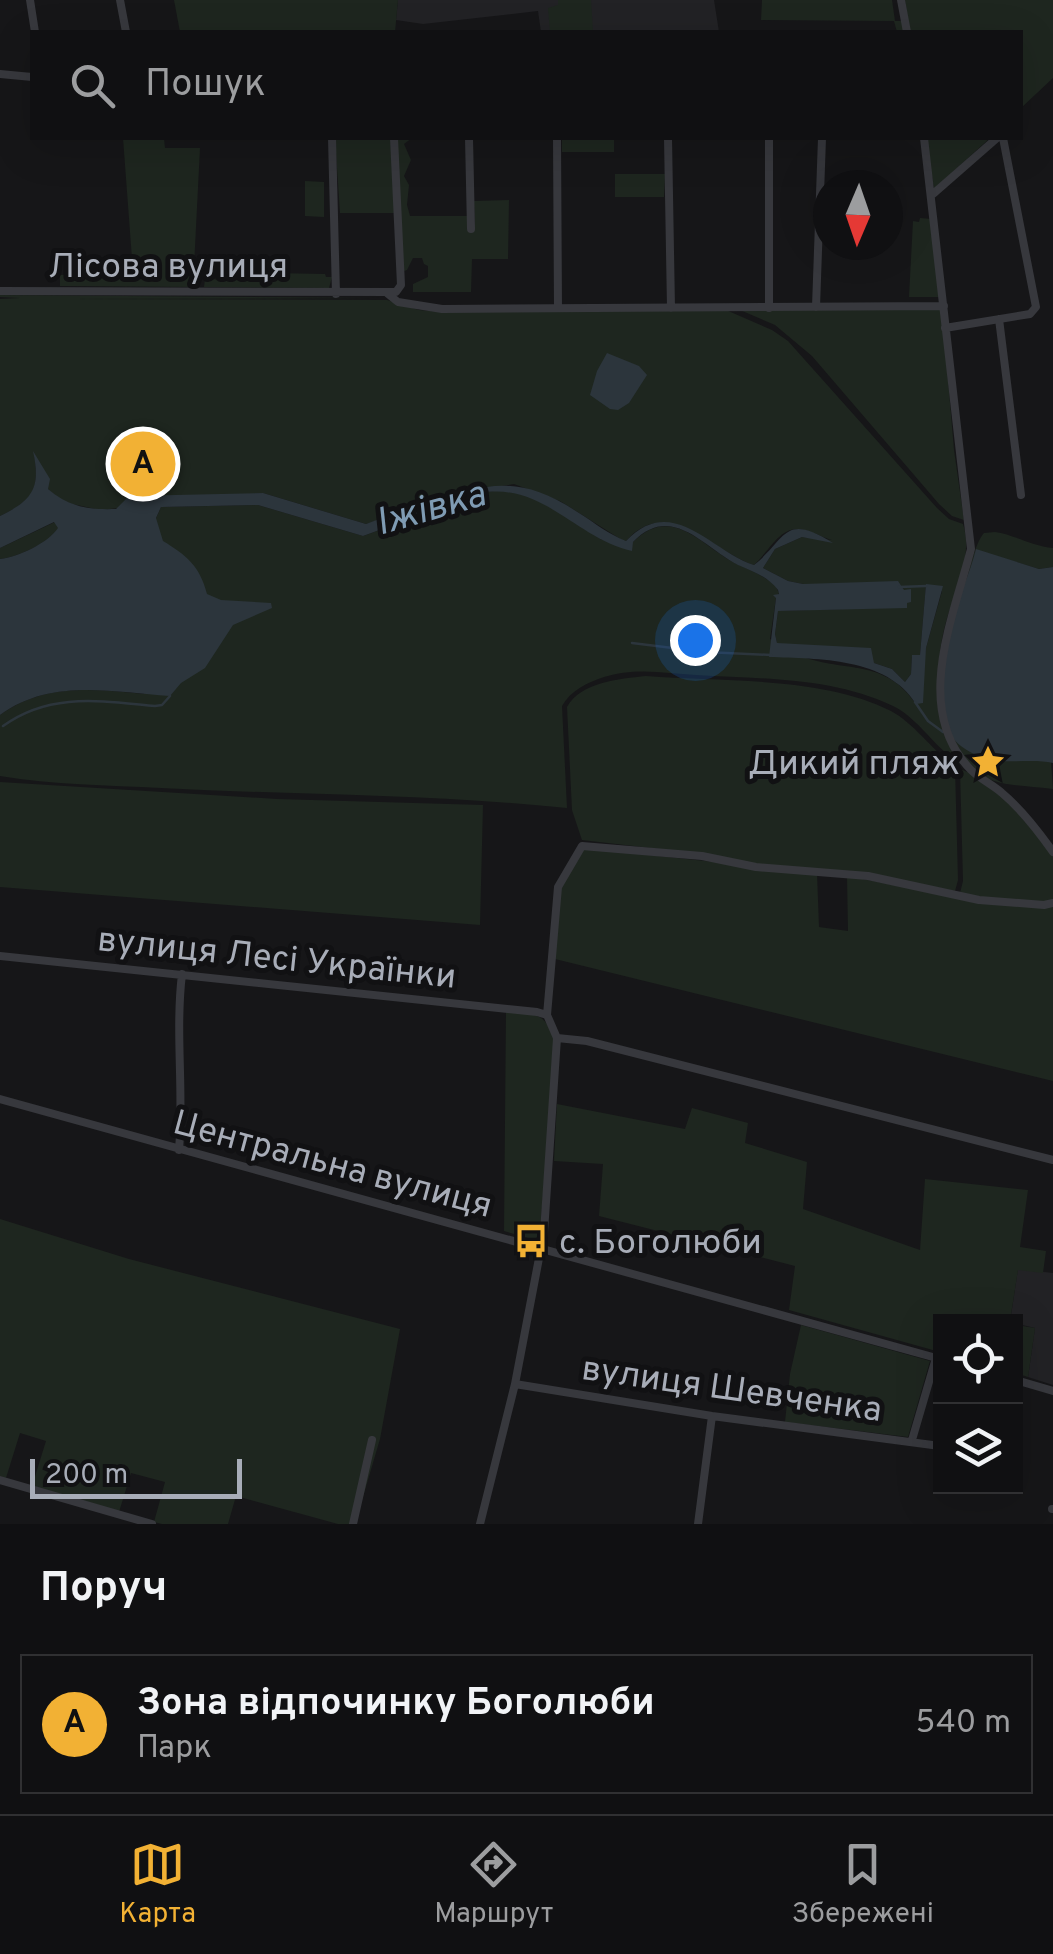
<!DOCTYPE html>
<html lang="uk">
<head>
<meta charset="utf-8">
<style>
  :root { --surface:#101012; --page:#1e1e20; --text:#f1f3f6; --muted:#9c9d9f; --line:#303032; --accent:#f2b134 }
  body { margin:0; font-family:Overpass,sans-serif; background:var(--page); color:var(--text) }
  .controls { position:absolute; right:30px; bottom:30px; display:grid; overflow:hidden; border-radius:0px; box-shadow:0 10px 40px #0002 }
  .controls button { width:90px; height:90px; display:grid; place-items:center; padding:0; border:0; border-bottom:2px solid var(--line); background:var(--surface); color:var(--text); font:50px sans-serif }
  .compass { position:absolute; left:813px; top:170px; width:90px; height:90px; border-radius:50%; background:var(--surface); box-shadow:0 10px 40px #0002; rotate:182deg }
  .scale { position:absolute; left:30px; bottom:25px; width:212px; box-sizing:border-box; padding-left:10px; border:5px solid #a8adb8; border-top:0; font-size:28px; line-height:35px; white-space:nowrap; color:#a8adb8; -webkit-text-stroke:8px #111113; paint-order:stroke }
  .you { position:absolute; left:695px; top:640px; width:35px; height:35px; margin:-25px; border:8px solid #fff; border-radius:50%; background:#1a73e8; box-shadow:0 0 0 15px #1a73e833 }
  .badge { display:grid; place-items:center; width:65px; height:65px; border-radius:50%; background:var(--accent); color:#111; font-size:32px; font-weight:700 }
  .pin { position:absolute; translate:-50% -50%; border:5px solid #fff; box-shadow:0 2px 10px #0006 }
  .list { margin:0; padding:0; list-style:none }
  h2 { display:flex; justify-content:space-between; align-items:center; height:130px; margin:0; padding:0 40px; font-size:42px }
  h2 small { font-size:32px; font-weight:400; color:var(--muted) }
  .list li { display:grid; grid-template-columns:65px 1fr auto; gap:30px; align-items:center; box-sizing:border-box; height:140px; margin:0 20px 20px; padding:0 20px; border:2px solid var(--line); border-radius:0px }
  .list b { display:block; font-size:38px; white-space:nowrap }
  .list p { margin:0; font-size:32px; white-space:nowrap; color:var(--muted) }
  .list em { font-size:32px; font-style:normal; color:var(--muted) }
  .icon { flex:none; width:55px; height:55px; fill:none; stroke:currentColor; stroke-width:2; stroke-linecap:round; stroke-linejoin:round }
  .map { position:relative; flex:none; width:1053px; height:1524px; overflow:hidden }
  .search { position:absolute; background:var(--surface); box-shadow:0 10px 40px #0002; left:30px; right:30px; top:30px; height:110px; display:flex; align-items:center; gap:25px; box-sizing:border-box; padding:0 35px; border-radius:0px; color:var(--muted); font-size:38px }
  .sheet { height:290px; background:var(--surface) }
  nav { display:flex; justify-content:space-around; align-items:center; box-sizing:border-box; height:140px; border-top:2px solid var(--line); background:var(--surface); font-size:28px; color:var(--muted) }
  nav a { display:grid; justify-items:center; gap:5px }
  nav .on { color:var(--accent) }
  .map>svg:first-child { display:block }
  .built { fill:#222225 }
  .green { fill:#1e261f }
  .water { fill:#2c353c }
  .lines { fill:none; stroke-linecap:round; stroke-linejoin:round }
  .stream { stroke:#2c353c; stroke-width:2.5 }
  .minor { stroke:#37383d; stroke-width:8 }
  .labels { text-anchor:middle; stroke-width:10; stroke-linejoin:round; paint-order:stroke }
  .street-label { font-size:35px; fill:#a8adb8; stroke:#111113 }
  .poi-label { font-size:35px; fill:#a8adb8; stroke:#111113; text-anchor:end }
  .water-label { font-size:38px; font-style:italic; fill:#7f9bb3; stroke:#111113 }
</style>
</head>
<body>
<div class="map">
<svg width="1053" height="1524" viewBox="0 0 1053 1524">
  <rect width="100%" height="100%" fill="#161618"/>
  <path class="built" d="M398,0H714L719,32H541L538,11L423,24L396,20Z
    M1018,1269L1053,1273V1385L1028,1377L1035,1328L1010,1322Z"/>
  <path class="green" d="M174,0H398L395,32H180Z
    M558,0H591L593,32H550L548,8L558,5Z
    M762,0H892L895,21H902L904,32H897L894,21L761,20Z
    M905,0H1053V78L1021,108L1020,32H910Z
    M123,138H164L165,148H200L193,287L60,286V275L133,272Z
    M335,138H412L404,144L411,160L404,176L409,185L407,205L410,216H468L475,225L474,201L509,200L508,259H472L471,292H413V284L428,277V266L424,264L422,258H413L407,270L398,273L394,213H340Z
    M562,138H614V152H562Z
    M926,138H990L934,189Z
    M615,174H665L664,197H615Z
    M305,181L324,182V217L305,216Z
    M920,218L931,219L942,297H909L913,221L919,222Z
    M270,273L325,274L326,277H332L329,288L204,287L205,279L263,281Z
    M0,295L380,298L67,299L387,300L419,310L442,312L726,310L772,330L788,341L937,508L949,519L963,524C973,555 957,586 948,615C934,660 931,728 963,765C936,751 920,719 893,706C832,677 762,679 696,675C666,673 634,667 604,677C587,683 571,690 562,706L567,808C432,794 296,795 161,788C107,785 53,785 0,776V715C44,683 93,689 144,694V545L161,507L258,505L363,536L481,493L500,490L525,495L553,507L602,540L633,542C674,502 703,549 739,565C753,571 763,576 775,585L779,593L776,598L770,639C781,645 794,655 806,658C850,672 886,660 916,704L926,648L942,591L926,585L920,655L912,656L911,674L905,682L892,669L874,663L777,643L775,634L778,611L907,607L904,590L803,584L788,581L763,568L775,549L802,537L832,540C821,537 810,530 799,529C779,527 767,554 754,565C715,553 667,493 626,541L622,540L560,501L514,484L458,493L366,524L263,493L100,510L63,502L48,489L34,454C40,490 33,500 0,516V299L20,298L0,297Z
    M942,309L954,450L964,520L952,516L939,504L812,356L775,325L740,310Z
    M55,522L59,528C48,543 18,557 0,559V548Z
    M995,532C1015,535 1032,546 1053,548V567L1039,569L976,550L944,704C950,672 966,552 984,533Z
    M646,676C722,682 822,676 891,711C915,724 933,751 955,767L958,880L955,891L868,874L757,865L702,854L582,840L572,810L567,707C581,682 619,679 646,676Z
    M951,736L977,753L985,766H990L997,759L1051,761L1053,789C1000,783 977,789 951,736Z
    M960,769C999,783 1021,820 1049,848L1053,855V900L1044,903L979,898L960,893L963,881Z
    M0,782L277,799L483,805L480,925L0,887Z
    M583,848L817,873L819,927L848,931L847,876L956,897L1053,906V1081L555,959L560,888Z
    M506,1011C535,1015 545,1011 555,1041L540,1232L535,1240L504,1231Z
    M557,1104L685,1129L692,1108L748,1123L745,1143L807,1162L803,1209L920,1250L925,1179L1028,1190L1020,1247L1046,1251L1043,1273L1018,1270L1010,1321L940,1322V1352L789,1310L795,1266L599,1216L603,1164L554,1161Z
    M0,1219L129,1259L400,1329L380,1439L355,1524H338L236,1496L228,1524H162L154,1522L165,1482L131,1473L119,1512L32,1486L46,1441L20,1433L6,1478L0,1476Z
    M801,1325L930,1361L908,1437L785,1422L790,1374Z
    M1016,1325L1035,1328L1028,1377L1016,1373Z"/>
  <path class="water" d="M607,353L639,366L647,375L629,403L618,410L610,409L590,395L597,371Z
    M33,451L50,479L48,489C69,507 89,510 116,509L129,496L263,493L366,524L421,503L425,505C487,482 520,474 579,513C595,523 608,534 626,541C672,492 711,551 754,565C787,539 783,512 833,543L802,537L775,549L763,568L788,581L803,584L898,581L904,590L911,589V602L907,603V608L778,611L775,634L777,643L871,648L874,663L892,669L905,682L911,674L912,655H920L926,584L943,586L926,648L923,703L916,704C887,657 818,659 769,657L776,598L773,595L779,594L778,590C767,576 754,572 738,565C704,548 672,502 633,542L632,551C577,539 543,482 481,493L363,536L258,505L161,507L156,518L163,541C186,555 200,566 207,594L221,600L271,603L272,608L233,625L205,668L181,683L170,696C111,692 51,678 0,715V559C18,557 48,543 58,528L54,522L0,548V516C33,500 41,488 33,451Z
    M976,549L1039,569L1053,567V763C1032,758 1004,765 983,758C973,754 959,747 952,737C937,712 944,650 951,622C958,597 970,574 976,549Z"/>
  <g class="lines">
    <path class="stream" d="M899,587L926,586
      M632,643L705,652L771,655
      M915,702L928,721L943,732
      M3,726C50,692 100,701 155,706L162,705L170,696"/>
    <path class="minor" d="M30,0L35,32
      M120,0L126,32
      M901,0L907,32
      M0,74L32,77
      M332,138L336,294
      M469,138L471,229
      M557,138L558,308
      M668,138L671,308
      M769,138V308
      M924,138L971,549C953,618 912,710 971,770C980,779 993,785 1002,793C1021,809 1039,832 1053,852
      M933,194L997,138
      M0,291L396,292L401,285L394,138
      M388,294L398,302L442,309L944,306
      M816,307L822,138
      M999,319L1021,495
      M945,328L1030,314L1036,307L1003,138
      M0,956L537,1012L547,1015L557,1038L587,1041L1053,1160
      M547,1015L558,887L582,846L702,856L756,867L868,876L979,900L1044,905L1053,903
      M0,1099L940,1359
      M179,1150C184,1091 175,1033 182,974
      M1016,1380L1053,1391
      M515,1384L712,1416L940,1446
      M912,1440L936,1358
      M0,1480L152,1524
      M1052,1509H1053
      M353,1524L372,1440
      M480,1524L515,1384L544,1232L557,1038
      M698,1524L712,1416"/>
  </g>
  <defs>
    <g id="sight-bare" transform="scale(2.7)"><path d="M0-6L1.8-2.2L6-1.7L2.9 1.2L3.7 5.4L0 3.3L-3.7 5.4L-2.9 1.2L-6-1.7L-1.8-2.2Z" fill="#f2b134" stroke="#111113" stroke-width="2.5" paint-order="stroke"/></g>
    <g id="bus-bare" transform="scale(2.7)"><path d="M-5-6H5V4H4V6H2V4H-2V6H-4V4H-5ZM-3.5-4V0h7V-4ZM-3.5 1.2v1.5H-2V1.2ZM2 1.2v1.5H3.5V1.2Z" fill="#f2b134" stroke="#111113" stroke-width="2.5" paint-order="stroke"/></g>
  </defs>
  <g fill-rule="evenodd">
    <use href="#sight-bare" x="988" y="762"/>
    <use href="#bus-bare" x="531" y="1241"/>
  </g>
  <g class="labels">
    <g class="street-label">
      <text x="168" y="277">Лісова вулиця</text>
      <text transform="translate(277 957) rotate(6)" y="12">вулиця Лесі Українки</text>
      <text transform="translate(333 1163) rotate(15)" y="12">Центральна вулиця</text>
      <text transform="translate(732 1388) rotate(8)" y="12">вулиця Шевченка</text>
    </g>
    <g class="poi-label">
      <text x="960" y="774">Дикий пляж</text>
      <text x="559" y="1253" text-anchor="start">с. Боголюби</text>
    </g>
    <g class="water-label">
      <text transform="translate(430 507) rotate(-16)" y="13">Іжівка</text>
    </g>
  </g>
</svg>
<div class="controls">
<button><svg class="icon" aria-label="locate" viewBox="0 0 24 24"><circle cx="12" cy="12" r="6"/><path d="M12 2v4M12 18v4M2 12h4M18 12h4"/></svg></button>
<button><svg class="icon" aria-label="layers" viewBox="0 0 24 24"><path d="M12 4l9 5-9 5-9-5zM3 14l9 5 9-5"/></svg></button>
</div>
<svg class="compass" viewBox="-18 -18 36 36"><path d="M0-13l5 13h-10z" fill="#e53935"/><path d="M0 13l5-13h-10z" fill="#9c9d9f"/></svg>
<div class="scale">200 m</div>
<div class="you"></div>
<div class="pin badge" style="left:143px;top:464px">A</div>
<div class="search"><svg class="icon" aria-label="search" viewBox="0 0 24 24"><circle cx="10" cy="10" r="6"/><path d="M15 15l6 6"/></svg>Пошук</div>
</div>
<section class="sheet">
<h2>Поруч<small></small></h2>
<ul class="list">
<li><span class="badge">A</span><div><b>Зона відпочинку Боголюби</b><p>Парк</p></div><em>540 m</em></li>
</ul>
</section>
<nav>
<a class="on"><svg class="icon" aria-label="map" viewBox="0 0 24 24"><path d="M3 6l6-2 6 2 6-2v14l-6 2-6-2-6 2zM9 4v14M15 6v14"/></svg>Карта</a>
<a><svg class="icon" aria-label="directions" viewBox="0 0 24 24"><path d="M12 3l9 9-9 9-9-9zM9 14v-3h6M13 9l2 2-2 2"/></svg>Маршрут</a>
<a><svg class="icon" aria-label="saved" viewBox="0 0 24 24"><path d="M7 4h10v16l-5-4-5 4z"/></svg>Збережені</a>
</nav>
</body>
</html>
